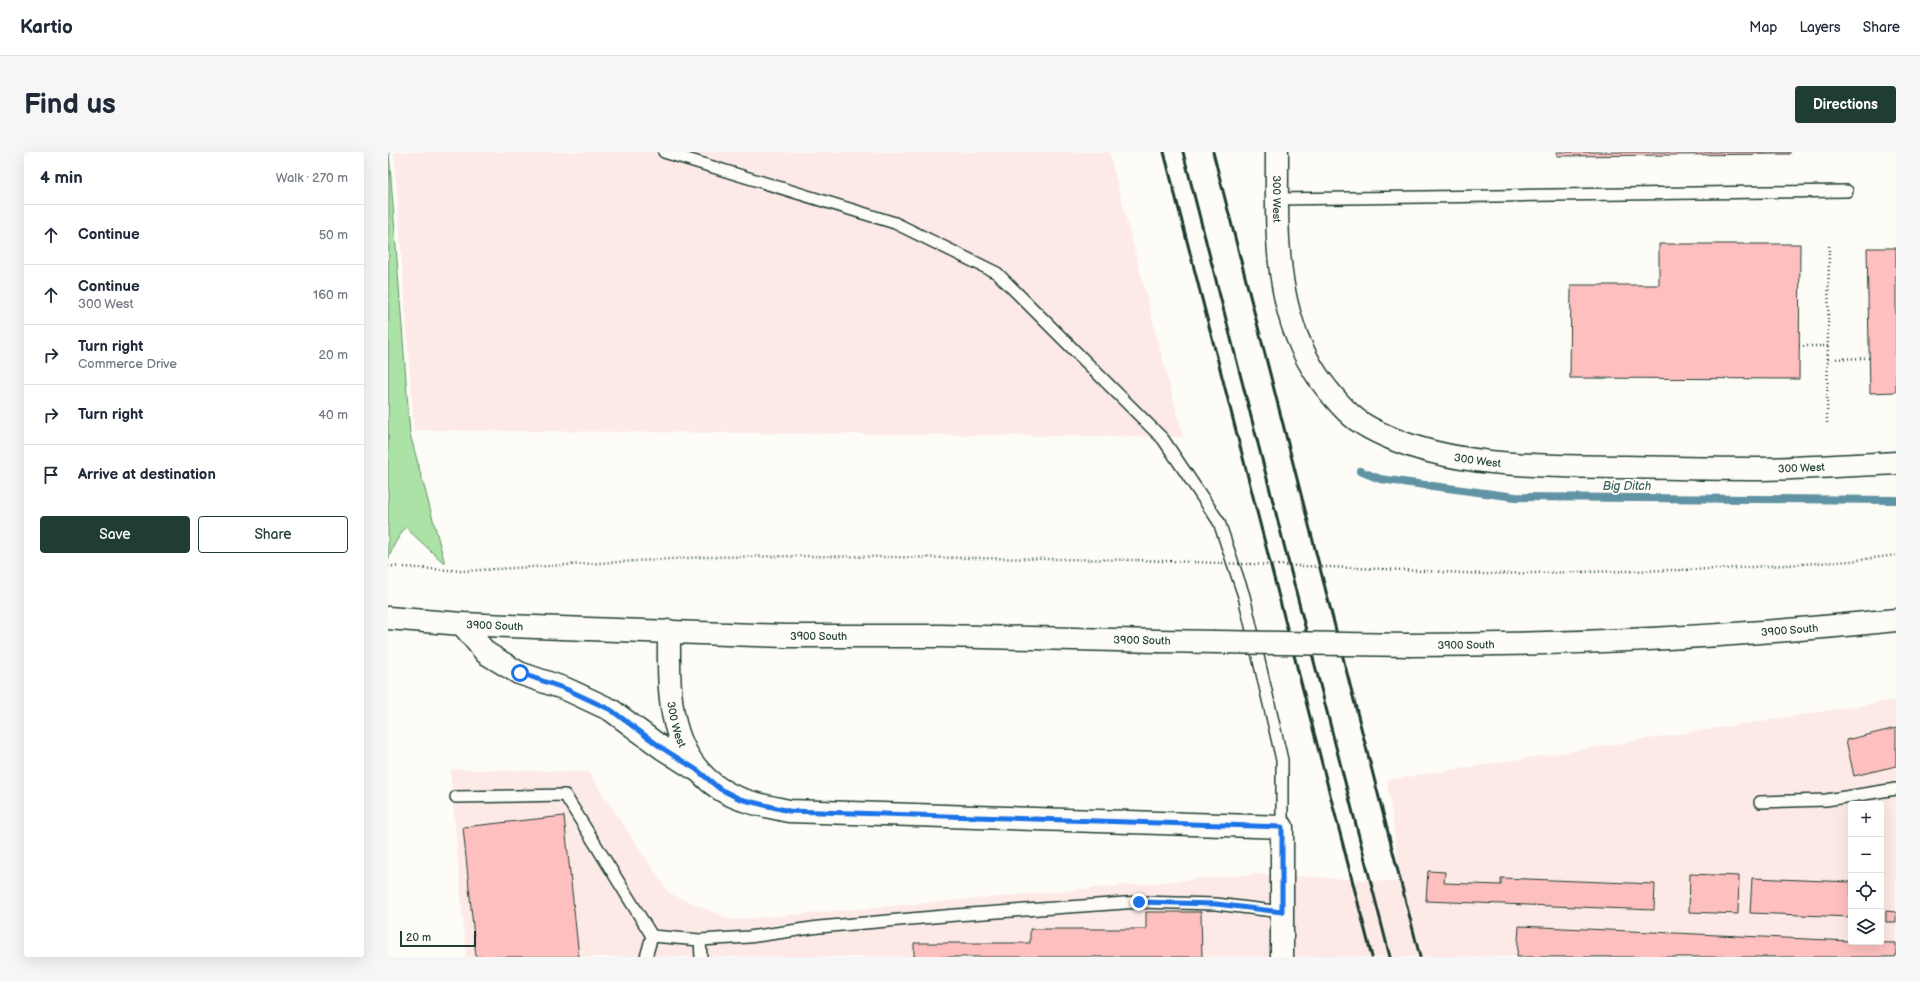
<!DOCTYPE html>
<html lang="en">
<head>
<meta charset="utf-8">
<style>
  :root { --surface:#fff; --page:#f6f6f7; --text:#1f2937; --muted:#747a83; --line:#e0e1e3; --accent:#1f3d34 }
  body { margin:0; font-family:"Balsamiq Sans",sans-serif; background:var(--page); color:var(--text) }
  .controls { position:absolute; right:12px; bottom:12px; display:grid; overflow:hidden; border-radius:4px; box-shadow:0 4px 16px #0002 }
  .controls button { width:36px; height:36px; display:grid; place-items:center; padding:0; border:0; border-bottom:1px solid var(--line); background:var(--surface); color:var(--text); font:20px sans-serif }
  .scale { position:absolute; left:12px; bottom:10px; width:76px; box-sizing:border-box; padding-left:4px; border:2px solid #1f3d34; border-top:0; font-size:11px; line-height:14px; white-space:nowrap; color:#1f3d34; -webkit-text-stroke:3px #fdfcf7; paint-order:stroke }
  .stop { position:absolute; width:12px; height:12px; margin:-9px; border:3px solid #1a73e8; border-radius:50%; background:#fff }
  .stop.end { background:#1a73e8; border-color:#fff; box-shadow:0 1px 4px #0008 }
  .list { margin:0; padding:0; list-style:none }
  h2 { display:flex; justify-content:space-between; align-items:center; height:52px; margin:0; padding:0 16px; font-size:17px }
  h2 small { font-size:13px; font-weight:400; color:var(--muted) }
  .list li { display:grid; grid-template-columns:26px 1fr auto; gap:12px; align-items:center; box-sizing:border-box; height:60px; padding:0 16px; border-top:1px solid var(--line) }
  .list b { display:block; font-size:15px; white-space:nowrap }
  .list p { margin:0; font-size:13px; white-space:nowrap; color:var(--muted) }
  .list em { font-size:13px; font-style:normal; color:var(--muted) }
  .actions { display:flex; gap:8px; padding:12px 16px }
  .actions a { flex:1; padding:9px 0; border:1px solid var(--accent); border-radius:4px; text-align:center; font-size:14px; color:var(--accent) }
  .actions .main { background:var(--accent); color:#fff }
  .icon { flex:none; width:22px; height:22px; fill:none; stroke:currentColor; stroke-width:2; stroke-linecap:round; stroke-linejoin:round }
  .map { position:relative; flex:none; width:1508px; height:805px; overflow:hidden; border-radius:4px }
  header { display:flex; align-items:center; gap:24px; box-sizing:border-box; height:56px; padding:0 20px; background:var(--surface); border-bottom:1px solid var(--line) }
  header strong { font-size:19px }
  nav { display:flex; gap:22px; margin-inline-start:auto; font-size:14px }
  .intro { display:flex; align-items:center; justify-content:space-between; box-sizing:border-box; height:96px; padding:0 24px }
  h1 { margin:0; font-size:28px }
  .button { padding:10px 18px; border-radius:4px; background:var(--accent); color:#fff; font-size:14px; font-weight:700 }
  main { display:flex; gap:24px; padding:0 24px }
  aside { flex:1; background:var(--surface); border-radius:4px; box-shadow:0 4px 16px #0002 }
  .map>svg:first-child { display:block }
  .built { fill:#fdeae6; fill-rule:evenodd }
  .green { fill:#abe2a5; stroke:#65906c }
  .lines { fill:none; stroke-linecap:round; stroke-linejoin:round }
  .stream { stroke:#6193a4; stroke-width:8 }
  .building { fill:#fdc0be; stroke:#1f3d34 }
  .lane-casing { stroke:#1f3d34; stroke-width:14 }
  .secondary-casing { stroke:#1f3d34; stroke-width:25 }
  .path { stroke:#1f3d34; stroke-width:2.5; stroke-dasharray:1 3; stroke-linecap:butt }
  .lane { stroke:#fdfcf7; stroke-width:11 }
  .secondary { stroke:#fdfcf7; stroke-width:22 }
  .rail { stroke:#1f3d34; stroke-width:3 }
  .secondary-bridge-casing { stroke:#1f3d34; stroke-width:25; stroke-linecap:butt }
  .path-bridge { stroke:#1f3d34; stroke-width:2.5; stroke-dasharray:1 3; stroke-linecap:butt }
  .secondary-bridge { stroke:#fdfcf7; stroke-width:22 }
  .route { stroke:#1a73e8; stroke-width:5 }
  .labels { text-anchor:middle; stroke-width:4; stroke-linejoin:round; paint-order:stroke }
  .street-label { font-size:11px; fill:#1f3d34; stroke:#fdfcf7 }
  .water-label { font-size:12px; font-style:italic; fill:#3a6162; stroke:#fdfcf7 }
</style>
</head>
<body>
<header>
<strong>Kartio</strong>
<nav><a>Map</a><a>Layers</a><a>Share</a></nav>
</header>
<div class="intro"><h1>Find us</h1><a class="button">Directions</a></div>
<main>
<aside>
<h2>4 min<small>Walk · 270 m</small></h2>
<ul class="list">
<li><svg class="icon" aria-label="ahead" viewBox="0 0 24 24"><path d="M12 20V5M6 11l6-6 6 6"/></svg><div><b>Continue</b></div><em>50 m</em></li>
<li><svg class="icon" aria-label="ahead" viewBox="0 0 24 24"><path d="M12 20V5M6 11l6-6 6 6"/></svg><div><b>Continue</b><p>300 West</p></div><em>160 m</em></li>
<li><svg class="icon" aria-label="right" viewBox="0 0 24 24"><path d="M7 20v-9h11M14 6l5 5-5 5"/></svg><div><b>Turn right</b><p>Commerce Drive</p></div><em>20 m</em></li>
<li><svg class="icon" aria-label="right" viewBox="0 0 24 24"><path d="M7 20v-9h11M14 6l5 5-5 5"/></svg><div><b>Turn right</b></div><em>40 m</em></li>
<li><svg class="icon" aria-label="arrive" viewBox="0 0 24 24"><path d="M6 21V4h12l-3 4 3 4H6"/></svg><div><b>Arrive at destination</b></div></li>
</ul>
<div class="actions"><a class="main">Save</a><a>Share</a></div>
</aside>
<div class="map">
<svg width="1508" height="805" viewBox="0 0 1508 805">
  <rect width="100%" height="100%" fill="#fdfcf7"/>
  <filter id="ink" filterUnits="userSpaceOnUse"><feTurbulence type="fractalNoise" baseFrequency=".025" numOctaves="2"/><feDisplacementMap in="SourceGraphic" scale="8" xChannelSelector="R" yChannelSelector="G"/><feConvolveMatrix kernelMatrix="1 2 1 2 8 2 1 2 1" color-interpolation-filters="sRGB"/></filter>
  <g filter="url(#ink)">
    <path class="built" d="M6,0H721L795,285L26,278Z
      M1508,548V805H78L62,617L200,620L281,741L344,768L867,722L1013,730L999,628ZM1463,652H1493V790H1463Z"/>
    <path class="green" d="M1,0L22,282L57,412L17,375L6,393L0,408Z"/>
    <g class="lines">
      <path class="stream" d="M972,319L992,327L1127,345L1508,348"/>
    </g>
    <path class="building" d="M1169,0H1402V2L1169,4Z
      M1271,92H1412L1411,227L1182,226L1183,133H1271Z
      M1479,96H1508V240L1482,241Z
      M1508,576V614L1466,624L1458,588Z
      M176,664L191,805H88L75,675Z
      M1040,719L1057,720L1056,731L1113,733V726L1267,732L1266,758L1038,749Z
      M1302,722L1351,724L1350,762L1301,760Z
      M1364,726L1463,730V765L1362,761Z
      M1498,759L1508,760V770H1498Z
      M758,760H813L814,805H526V791H642V777H758Z
      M1131,774L1463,789V790L1508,791V805H1129Z"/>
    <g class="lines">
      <g class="lane-casing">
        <path id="lane" d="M276,0L507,71L609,121L775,287L831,370L856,444L894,608V675
          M889,47L1459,39
          M68,645L177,643L264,784L312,788L361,785L431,775L568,763L751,750L828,752L894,760
          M1372,650L1438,648L1508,637
          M312,788L313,805
          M258,805L264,784"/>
      </g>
      <g class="secondary-casing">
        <g id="secondary">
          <path id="s1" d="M889,0C889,73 885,152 925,217C934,232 955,258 969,268C977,274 989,280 998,284C1068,316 1159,314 1234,315C1281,316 1327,317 1373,317C1418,316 1463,313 1508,311"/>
          <path id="s2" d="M0,466L74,472L173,476L397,484H553L770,489"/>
          <path d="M74,472L98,501L131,521L178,537L223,558L274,596L307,617"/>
          <path id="s3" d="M281,479C281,536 277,601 332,637C352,650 378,654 401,659L894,675V805"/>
          <path id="s4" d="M1022,493C1184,493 1347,485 1508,468"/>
        </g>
      </g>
      <path class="path" d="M1411,194H1440
        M1440,207L1481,206
        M1439,271L1441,92
        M0,414L74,419L317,405L417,404L750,408
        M995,417L1097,422L1332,417L1462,409L1508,403"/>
      <use href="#lane" class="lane"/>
      <use href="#secondary" class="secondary"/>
      <path class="rail" d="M776,0L984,805
        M795,0L1002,805
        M825,0L1032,805"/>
      <g class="secondary-bridge-casing">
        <path id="secondary-bridge" d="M770,489L1022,493"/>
      </g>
      <path class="path-bridge" d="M750,408L995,417"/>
      <use href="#secondary-bridge" class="secondary-bridge"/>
    </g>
  </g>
  <g class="lines" filter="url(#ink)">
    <path class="route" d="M132,521L178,537L223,558L274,596L309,618L332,637L352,647L401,659L894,675V760L828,752L751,750"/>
  </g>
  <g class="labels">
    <g class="street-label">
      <text dy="4" stroke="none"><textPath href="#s1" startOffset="47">300 West</textPath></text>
      <text dy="4" stroke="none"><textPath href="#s1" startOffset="419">300 West</textPath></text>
      <text dy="4" stroke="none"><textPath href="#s1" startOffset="743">300 West</textPath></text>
      <text dy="4" stroke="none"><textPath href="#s2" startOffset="107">3900 South</textPath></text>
      <text dy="4" stroke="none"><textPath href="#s4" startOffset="380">3900 South</textPath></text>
      <text dy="4" stroke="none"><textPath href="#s2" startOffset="431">3900 South</textPath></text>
      <text transform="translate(754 488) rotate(1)" y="4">3900 South</text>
      <text dy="4" stroke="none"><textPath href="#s4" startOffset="56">3900 South</textPath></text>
      <text dy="4" stroke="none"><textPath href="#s3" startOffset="94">300 West</textPath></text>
    </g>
    <g class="water-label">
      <text x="1239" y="338">Big Ditch</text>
    </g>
  </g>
</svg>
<div class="controls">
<button>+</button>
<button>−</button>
<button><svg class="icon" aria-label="locate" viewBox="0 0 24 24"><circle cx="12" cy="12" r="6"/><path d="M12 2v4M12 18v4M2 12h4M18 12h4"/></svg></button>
<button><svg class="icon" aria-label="layers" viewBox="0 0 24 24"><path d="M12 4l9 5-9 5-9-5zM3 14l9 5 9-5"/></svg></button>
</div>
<div class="scale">20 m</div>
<div class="stop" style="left:132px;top:521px"></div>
<div class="stop end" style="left:751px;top:750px"></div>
</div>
</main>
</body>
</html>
